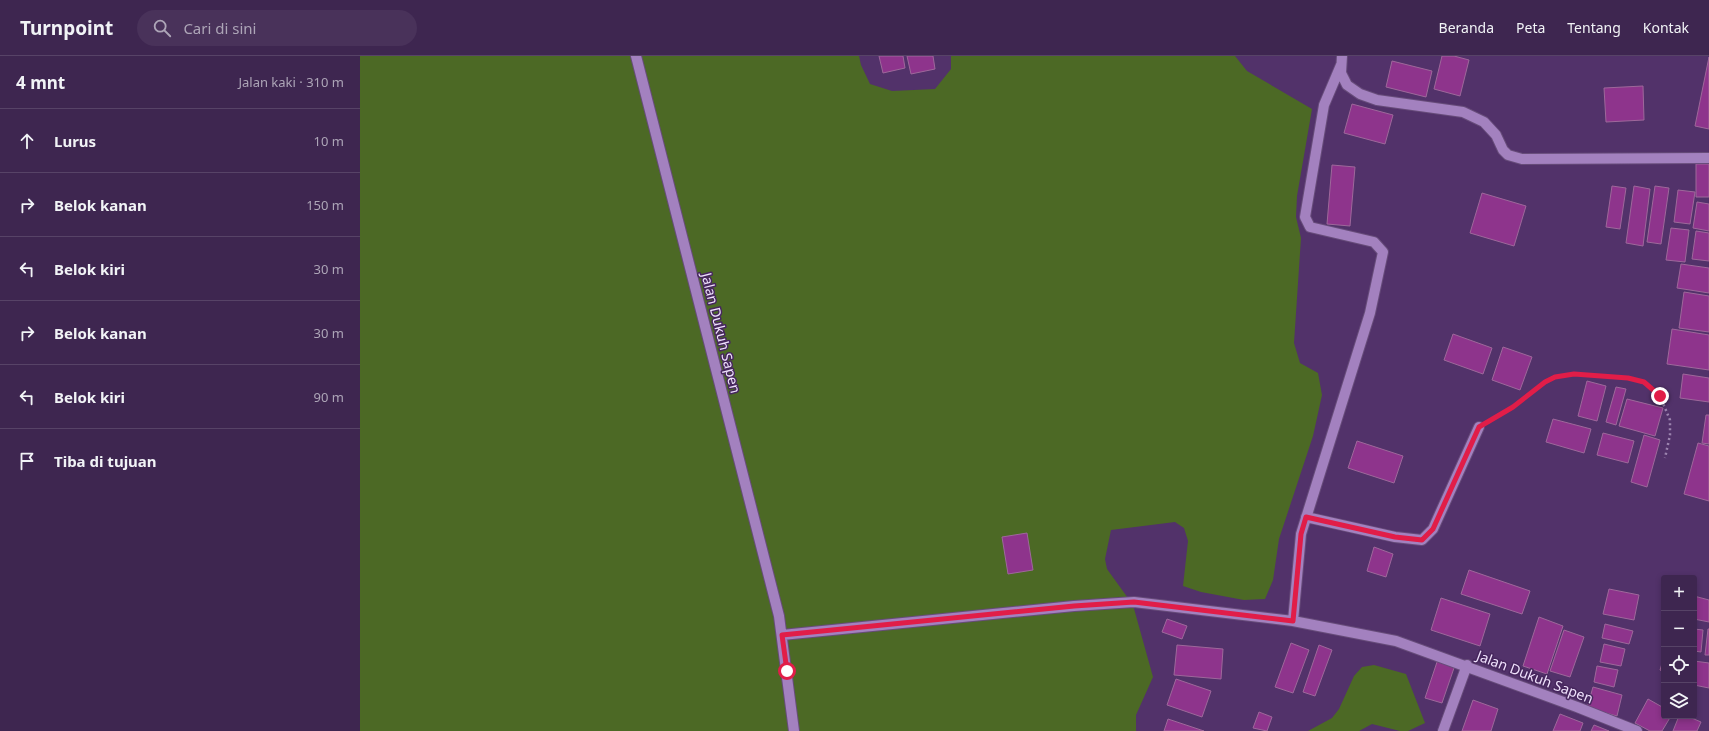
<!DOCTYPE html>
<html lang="id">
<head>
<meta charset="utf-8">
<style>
  :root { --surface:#3e2650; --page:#49325a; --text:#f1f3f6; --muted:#ada5b7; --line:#574367 }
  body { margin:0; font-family:"Noto Sans",sans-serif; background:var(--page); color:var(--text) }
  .controls { position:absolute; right:12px; bottom:12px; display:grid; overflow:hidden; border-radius:4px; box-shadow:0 2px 6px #0003 }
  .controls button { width:36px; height:36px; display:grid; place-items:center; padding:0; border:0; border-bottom:1px solid var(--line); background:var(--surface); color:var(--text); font:20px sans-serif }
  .stop { position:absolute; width:12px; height:12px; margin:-9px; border:3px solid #e11d48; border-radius:50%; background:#fff }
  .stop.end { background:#e11d48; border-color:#fff; box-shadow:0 1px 4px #0008 }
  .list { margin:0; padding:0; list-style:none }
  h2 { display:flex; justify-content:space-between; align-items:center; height:52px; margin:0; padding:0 16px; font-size:17px }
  h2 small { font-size:13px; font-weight:400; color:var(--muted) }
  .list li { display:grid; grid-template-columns:26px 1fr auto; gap:12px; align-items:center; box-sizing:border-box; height:64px; padding:0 16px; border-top:1px solid var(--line) }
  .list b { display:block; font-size:15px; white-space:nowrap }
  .list em { font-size:13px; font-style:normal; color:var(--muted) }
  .icon { flex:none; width:22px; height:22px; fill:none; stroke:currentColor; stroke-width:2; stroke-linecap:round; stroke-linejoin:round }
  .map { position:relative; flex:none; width:1349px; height:675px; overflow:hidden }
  header { display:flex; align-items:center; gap:24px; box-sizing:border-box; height:56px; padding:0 20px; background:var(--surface); border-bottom:1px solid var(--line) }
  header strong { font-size:19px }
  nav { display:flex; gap:22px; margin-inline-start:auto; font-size:14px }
  .search { width:280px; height:36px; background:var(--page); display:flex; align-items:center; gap:10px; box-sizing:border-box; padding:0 14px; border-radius:22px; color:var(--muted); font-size:15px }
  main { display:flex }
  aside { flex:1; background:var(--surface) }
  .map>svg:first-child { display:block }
  .green { fill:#4c6925 }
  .building { fill:#8e348c; stroke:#9e689b }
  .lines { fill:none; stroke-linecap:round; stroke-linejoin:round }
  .minor-casing { stroke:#674c7a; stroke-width:12 }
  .path { stroke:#9c84af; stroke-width:2.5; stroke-dasharray:2 3; stroke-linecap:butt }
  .minor { stroke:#a381bf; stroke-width:10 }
  .route { stroke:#e11d48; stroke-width:5 }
  .labels { text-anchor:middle; stroke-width:3; stroke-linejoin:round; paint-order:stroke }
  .street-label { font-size:14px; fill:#efe1fc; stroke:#47275e }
</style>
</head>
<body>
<header>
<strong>Turnpoint</strong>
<div class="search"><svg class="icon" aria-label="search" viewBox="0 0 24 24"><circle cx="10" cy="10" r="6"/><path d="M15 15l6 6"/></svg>Cari di sini</div>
<nav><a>Beranda</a><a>Peta</a><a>Tentang</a><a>Kontak</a></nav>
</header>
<main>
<aside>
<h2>4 mnt<small>Jalan kaki · 310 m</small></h2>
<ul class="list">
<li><svg class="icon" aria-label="ahead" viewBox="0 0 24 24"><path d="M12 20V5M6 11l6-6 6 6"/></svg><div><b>Lurus</b></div><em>10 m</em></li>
<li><svg class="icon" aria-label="right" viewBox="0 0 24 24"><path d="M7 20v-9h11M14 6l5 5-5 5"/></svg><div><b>Belok kanan</b></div><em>150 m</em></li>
<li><svg class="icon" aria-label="left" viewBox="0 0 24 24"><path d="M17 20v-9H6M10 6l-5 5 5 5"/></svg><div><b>Belok kiri</b></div><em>30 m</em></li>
<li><svg class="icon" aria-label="right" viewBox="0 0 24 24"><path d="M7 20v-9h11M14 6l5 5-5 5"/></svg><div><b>Belok kanan</b></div><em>30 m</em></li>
<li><svg class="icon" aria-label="left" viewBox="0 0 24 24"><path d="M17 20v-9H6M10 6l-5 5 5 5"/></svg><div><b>Belok kiri</b></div><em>90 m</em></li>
<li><svg class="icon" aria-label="arrive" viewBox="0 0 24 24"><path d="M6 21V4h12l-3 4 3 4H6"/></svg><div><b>Tiba di tujuan</b></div></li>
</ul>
</aside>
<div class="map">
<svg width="1349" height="675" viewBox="0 0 1349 675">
  <rect width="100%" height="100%" fill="#52326a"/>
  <path class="green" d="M0,0H499L501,9L510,28L532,35L575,33L591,13V0H875L887,15L952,53L937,140L936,161L941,182L934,287L940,307L958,317L962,339L953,380L919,483L913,524L905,543L884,544L841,536L823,530L828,485L824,472L815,466L751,474L745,503L747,513L773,549L793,621L776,659V675H0Z
    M1014,609L1046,618L1065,667L1048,675H1040L1012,668L999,675H948L972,662L979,653L994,620L1002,611Z"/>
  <path class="building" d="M519,0H543L545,12L523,17Z
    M547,0H573L575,13L551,18Z
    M1082,0H1094L1109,4L1100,40L1074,33Z
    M1349,1V73L1335,70Z
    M1032,5L1072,15L1066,41L1026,31Z
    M1283,30L1284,64L1246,66L1244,32Z
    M992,48L1033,59L1025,88L984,77Z
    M1336,108H1349V141H1336Z
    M972,109L995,111L990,170L967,168Z
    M1252,130L1266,132L1260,173L1246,171Z
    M1274,130L1290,133L1283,190L1266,187Z
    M1295,130L1309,132L1301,188L1287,186Z
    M1318,134L1335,136L1330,168L1314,166Z
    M1122,137L1166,150L1154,190L1110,177Z
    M1337,146L1349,148V175L1333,172Z
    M1311,172L1329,174L1325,206L1306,204Z
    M1336,175L1349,177V205L1332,203Z
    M1321,208L1349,212V237L1317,232Z
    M1324,236L1349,240V276L1319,272Z
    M1312,273L1349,279V314L1307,308Z
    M1093,278L1132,292L1123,318L1084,304Z
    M1143,291L1172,301L1160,334L1132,324Z
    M1323,318L1349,322V346L1320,342Z
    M1227,325L1246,330L1237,365L1218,360Z
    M1256,331L1266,333L1256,369L1246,366Z
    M1267,343L1303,352L1295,380L1259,370Z
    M1346,359H1349V388L1342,387Z
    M1193,363L1231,373L1224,397L1186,386Z
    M1243,377L1274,385L1268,407L1237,399Z
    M1284,379L1300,384L1287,431L1271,426Z
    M997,385L1043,400L1034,427L988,412Z
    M1338,387L1349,390V445L1324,438Z
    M667,477L673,514L648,518L642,481Z
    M1014,491L1033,498L1026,521L1007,515Z
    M1109,514L1170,535L1162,558L1101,538Z
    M1249,533L1279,539L1274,564L1243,558Z
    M1334,540L1349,544V566L1334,563Z
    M1081,542L1130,558L1120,590L1071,574Z
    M1179,561L1203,570L1187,618L1163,610Z
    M807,563L827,570L822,583L802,576Z
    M1245,568L1273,575L1269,588L1242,582Z
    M1334,573L1343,574L1341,596L1334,595Z
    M1348,573H1349V599H1345Z
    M1204,574L1224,581L1210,621L1190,615Z
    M931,587L949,594L933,637L915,631Z
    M1244,588L1265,593L1261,610L1240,606Z
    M817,589L863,593L861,623L814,619Z
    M959,589L972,594L955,640L943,636Z
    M1304,601V616L1300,614Z
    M1078,603L1095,609L1082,647L1065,642Z
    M1334,605L1349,607V632L1334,629Z
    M1237,610L1258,614L1254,631L1234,626Z
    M816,623L851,635L842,661L807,649Z
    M1233,631L1262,639L1257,660L1227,652Z
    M1288,643L1304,652V660H1311L1302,675H1290L1275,667Z
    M1113,644L1138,653L1131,675H1102Z
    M899,656L912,661L907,675L893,672Z
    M1200,658L1223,667L1220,675H1193Z
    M1319,660H1327L1341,666L1337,675H1313Z
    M808,663L844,675H804Z
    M1234,669L1249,675H1231Z"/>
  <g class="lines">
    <g class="minor-casing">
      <path id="minor" d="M276,0L419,560L434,675
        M982,0L981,17L987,29L1000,38L1017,44L1103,56L1124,66L1136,79L1143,94L1148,99L1162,103L1349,102
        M946,461L1035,481L1062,484L1073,473L1119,371
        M933,565L941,478L1010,257L1023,196L1014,186L950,171L945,161L964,49L981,9
        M422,579L714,550L774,546L933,565L1036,585L1217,651L1277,675
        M1083,675L1107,609"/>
    </g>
    <path class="path" d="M1133,363L1153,351L1178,331L1195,321L1213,318L1268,322L1284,327L1300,340L1310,364V379L1305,402"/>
    <use href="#minor" class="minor"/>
  </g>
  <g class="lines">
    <path class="route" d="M427,615L422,579L714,550L774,546L933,565L941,478L946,461L1035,481L1062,484L1073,473L1119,371L1153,351L1185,326L1195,321L1214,318L1268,322L1284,326L1300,340"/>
  </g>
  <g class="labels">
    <g class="street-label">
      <text transform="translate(361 277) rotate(76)" y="5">Jalan Dukuh Sapen</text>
      <text transform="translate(1175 621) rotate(21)" y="5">Jalan Dukuh Sapen</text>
    </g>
  </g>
</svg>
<div class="controls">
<button>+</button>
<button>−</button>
<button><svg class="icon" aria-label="locate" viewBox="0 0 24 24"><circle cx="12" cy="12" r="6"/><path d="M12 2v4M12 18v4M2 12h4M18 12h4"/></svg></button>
<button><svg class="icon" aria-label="layers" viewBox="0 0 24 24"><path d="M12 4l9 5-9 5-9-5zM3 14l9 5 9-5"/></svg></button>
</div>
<div class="stop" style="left:427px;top:615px"></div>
<div class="stop end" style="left:1300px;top:340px"></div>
</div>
</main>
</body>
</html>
